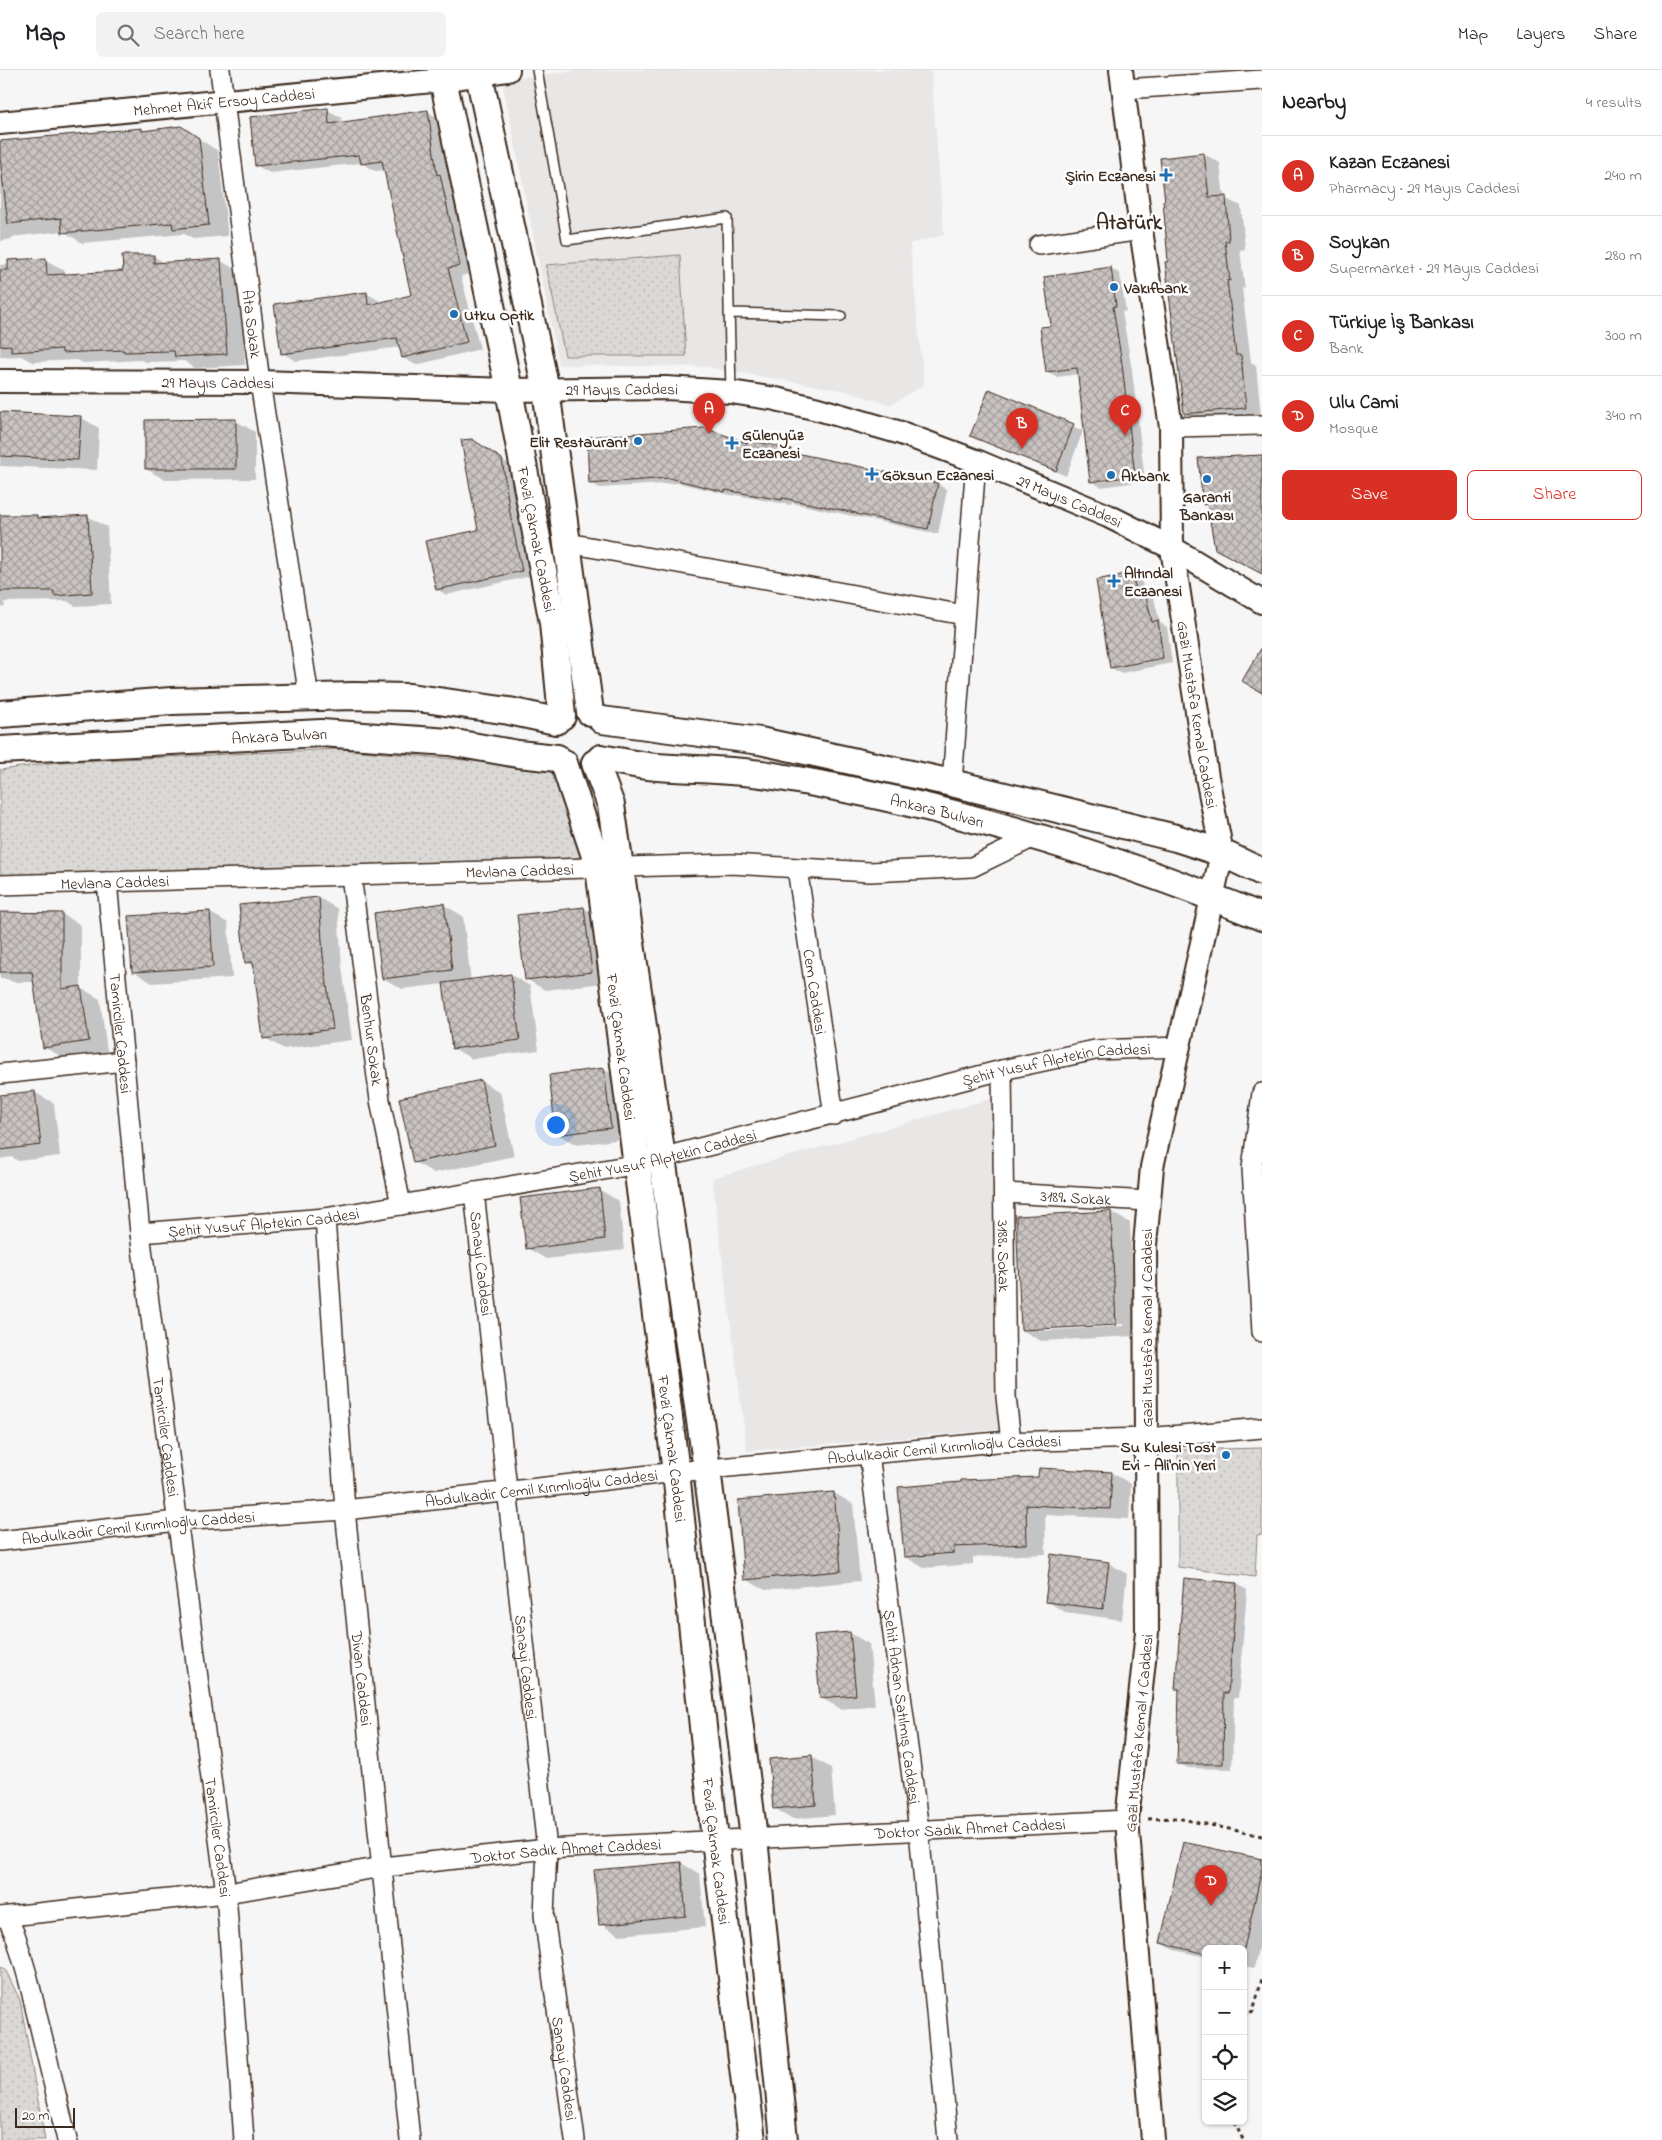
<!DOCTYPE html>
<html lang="en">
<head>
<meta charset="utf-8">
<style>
  :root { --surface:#fff; --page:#f2f2f2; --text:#202124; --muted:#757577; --line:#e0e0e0; --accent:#d93025 }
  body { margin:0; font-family:"Indie Flower",sans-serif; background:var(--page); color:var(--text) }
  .controls { position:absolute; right:15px; bottom:15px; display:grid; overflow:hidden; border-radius:8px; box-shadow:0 1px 4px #0004 }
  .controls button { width:45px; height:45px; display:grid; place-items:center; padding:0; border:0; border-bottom:1px solid var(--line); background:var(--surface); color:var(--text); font:25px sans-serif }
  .scale { position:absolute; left:15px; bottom:12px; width:60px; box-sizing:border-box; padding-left:5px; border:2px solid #3b2a1e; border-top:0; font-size:14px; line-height:18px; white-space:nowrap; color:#3b2a1e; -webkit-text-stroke:4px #fff; paint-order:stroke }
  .you { position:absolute; left:555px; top:1054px; width:18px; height:18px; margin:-12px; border:4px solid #fff; border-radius:50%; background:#1a73e8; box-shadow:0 0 0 8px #1a73e833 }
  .badge { display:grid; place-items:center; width:32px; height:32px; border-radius:50%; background:var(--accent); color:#fff; font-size:16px; font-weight:700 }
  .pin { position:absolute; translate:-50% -41px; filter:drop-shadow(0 1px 2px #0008) }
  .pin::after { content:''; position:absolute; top:26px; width:18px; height:15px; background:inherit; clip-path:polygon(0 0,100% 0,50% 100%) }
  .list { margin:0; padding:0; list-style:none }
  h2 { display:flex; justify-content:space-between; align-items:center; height:65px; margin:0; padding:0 20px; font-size:21px }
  h2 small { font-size:16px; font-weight:400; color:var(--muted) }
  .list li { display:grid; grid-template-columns:32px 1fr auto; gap:15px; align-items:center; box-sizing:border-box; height:80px; padding:0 20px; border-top:1px solid var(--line) }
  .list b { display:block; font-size:19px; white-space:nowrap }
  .list p { margin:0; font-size:16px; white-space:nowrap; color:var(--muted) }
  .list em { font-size:16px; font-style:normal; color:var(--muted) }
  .actions { display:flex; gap:10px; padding:15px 20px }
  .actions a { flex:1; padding:11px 0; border:1px solid var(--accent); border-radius:8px; text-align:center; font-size:18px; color:var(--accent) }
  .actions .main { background:var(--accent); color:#fff }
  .icon { flex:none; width:28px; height:28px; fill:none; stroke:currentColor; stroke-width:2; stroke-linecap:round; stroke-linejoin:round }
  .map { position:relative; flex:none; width:1262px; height:2070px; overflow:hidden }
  header { display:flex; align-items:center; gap:30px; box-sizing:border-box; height:70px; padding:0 25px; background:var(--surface); border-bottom:1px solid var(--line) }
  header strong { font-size:24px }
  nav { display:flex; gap:28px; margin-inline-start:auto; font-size:18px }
  .search { width:350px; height:45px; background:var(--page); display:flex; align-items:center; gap:12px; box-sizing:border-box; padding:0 18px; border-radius:8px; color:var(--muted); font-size:19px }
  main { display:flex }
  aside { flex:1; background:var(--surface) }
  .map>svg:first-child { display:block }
  .built { fill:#e9e7e6 }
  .park { fill:url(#park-dots); stroke:#8b827a }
  .shadow { fill:#0003; fill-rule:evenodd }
  .building { fill:url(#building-cross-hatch); stroke:#3b2a1e }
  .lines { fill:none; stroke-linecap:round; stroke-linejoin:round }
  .service-casing { stroke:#3b2a1e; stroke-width:12 }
  .minor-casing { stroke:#3b2a1e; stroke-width:22 }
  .tertiary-casing { stroke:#3b2a1e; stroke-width:26 }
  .secondary-casing { stroke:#3b2a1e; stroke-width:30 }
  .path { stroke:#3b2a1e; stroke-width:3; stroke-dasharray:4 4; stroke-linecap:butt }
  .service { stroke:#fff; stroke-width:9 }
  .minor { stroke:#fff; stroke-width:19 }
  .tertiary { stroke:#fff; stroke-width:22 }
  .secondary { stroke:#fff; stroke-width:26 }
  .poi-dot { fill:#1f6fb2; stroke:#fff; stroke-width:2 }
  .labels { text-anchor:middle; stroke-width:5; stroke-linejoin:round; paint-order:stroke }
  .street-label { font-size:16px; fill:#3b2a1e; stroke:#fff }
  .poi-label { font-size:16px; font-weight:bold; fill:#3b2a1e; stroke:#fff; text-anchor:start }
  .district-label { font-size:21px; font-weight:bold; fill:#3b2a1e; stroke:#fff }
</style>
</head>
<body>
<header>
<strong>Map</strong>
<div class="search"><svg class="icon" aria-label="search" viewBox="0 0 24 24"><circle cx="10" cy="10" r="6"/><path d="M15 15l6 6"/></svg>Search here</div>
<nav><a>Map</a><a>Layers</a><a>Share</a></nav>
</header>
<main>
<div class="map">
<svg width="1262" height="2070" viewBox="0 0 1262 2070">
  <defs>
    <pattern id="park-dots" width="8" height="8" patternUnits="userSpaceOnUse" patternTransform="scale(1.25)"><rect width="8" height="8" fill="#dbd9d6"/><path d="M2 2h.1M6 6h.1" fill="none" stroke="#bdbab7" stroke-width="1.8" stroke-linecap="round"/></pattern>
    <pattern id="building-cross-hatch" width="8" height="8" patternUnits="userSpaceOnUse" patternTransform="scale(1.25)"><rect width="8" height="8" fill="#c9c3c1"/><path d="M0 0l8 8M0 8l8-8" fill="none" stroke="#a49f9c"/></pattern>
  </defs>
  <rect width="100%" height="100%" fill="#f7f6f6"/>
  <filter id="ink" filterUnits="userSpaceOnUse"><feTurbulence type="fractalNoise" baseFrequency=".02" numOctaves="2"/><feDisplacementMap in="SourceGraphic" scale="10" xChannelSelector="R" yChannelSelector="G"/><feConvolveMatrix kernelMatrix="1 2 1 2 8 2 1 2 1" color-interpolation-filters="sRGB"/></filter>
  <g filter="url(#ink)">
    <path class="built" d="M580,0H931L944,165L910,174L924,315L890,335L846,321L706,297L559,295L502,10Z
      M1004,1025L1020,1358L747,1381L712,1108Z"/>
    <path class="park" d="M680,185L686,286H565L546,195Z
      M340,679L555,698L588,790L0,807V700L57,692Z
      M1262,1378V1464L1257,1465L1255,1507L1178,1497V1380Z
      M0,1897L5,1899L20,1930L45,2070H0Z"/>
    <path class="shadow" d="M327,40L341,47L342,54L428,42L442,50L450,111L454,113L473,203L461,206L480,279L416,295L403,288L400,277L296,291L282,283L366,223L380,231V234L412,226L386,100L375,101L362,93L270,103L257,96Z
      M181,57L218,81L228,166L193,169L184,164L82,173L63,161L12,167L13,169L0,171V73L142,60L146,62Z
      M1204,84L1220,93L1224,128L1241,136L1245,179L1240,180L1245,219L1242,218L1251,292L1256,295L1261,346L1201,352L1185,343L1169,192Z
      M153,186L167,194L221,191L240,202L245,295L195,298L184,291L145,292L141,290L83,293L77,290L32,292L21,286L0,287V195L46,190L65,201V205L124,202Z
      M1111,198L1120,204L1126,241L1122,242L1132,300L1145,411L1101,417L1091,411L1079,304L1057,307L1047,301L1052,257ZM1141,404L1142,406L1099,412V410Z
      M990,321L1083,361L1066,406L971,365Z
      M0,343L80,347L99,358L97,400L0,396Z
      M236,351L255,362V409L165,410L146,399Z
      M749,375L791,380L800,385L938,414L947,420L938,464L792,433L791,435L735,425V426L679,413L600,418L590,413Z
      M482,376L511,396L519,449L531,506L446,525L437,519L479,461Z
      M0,446H37L41,449L87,446L107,457L111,534L75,536L67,531L4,532L5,537L0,538Z
      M1131,504L1141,510L1145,523L1154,528L1160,553L1167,557L1172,593L1121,603L1111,598Z
      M319,828L338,839L342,897L352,970L284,979L265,968L255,897L246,892Z
      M444,835L463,846L471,911L511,905L530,916L539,980L472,989L453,978L444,914L402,919L383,908Z
      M584,838L603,850L611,912L545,920L526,909Z
      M209,842L228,853L232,908L152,913L133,901Z
      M0,843L62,844L81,855V918L100,929L107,981L64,988L44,977L35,912H13L7,909H0Z
      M603,999L623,1010L630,1068L577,1075L557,1064Z
      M481,1011L500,1022L514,1086L434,1103L414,1092Z
      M34,1022L54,1033L60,1086L18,1091L12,1087L0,1089V1026Z
      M600,1120L619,1131L624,1180L546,1189L527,1178Z
      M1111,1142L1130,1153L1135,1266L1041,1271L1022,1260ZM1123,1254V1256L1039,1261V1258Z
      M1040,1399L1112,1403L1131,1414L1129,1449L1045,1445L1046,1484L973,1487V1494L924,1498L905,1487L962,1413L1040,1408Z
      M834,1423L853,1434L860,1511L765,1520L745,1509Z
      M1108,1493L1127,1504L1122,1550L1065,1542L1046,1531Z
      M1237,1514L1247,1520L1238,1628H1234L1232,1699L1188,1698L1178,1693L1180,1621L1176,1618Z
      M850,1563L869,1574L875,1635L841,1639L821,1628L816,1566Z
      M812,1687L831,1698L835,1745L793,1749L774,1738Z
      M1262,1791V1862L1254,1898L1243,1896V1879H1206V1887L1174,1880L1161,1873Z
      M681,1793L700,1804L705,1857L620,1865L600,1854Z"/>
    <path class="building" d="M328,38L329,54L428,40L437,105L440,104L460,196L448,198L467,272L402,288L397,268L281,284L274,234L367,222L368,235L411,225L382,91L361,94L359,85L255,96L250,47Z
      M181,56L199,68L209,155L173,159L172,153L62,163L61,148L8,154L0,88V71L142,58V61Z
      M1204,83L1209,127L1226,126L1229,171H1225L1230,211L1227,210L1236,285H1241L1246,338L1184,344L1165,192L1168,191L1163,131H1165L1160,88Z
      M122,185H154V193L221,189L227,284L175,287L174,281L124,282V280L62,283V279L11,282V275L0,276V200H8V190L46,188L47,205L123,201Z
      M1111,197L1116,236L1113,237L1122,294L1135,406L1090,412L1077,298L1046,302L1040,257L1051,256L1044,207Z
      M989,319L1074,354L1056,401L970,366Z
      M0,342L81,346L78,390L0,386Z
      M236,349V399H145V350Z
      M704,358L748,373V370L791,379V382L938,413L928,459L856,444V443L782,428V430L725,420V422L669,408L589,414L587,367Z
      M472,369L502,389L510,443L522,501L436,520L425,471L478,460L461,370Z
      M1262,385V504L1215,479L1207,434L1203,435L1198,388Z
      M0,445H37V448L88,445L92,523L54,526V521H0Z
      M1131,503L1137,522H1145L1152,552L1158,550L1163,588L1110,598L1096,510Z
      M1262,577V623L1242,611Z
      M319,827L323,885L333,959L263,969L253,892L245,893L239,835Z
      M444,833L452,900L382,909L374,843Z
      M584,837L592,902L525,910L517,845Z
      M210,841L213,897L132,902L128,846Z
      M0,842L62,843V919L81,916L89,971L43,978L32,902H0Z
      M511,904L520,970L452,979L443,913Z
      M604,998L611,1058L556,1065L549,1005Z
      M481,1010L495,1075L413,1093L399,1028Z
      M35,1021L41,1075L0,1080V1025Z
      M600,1118L605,1169L526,1179L520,1128Z
      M1111,1141L1116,1255L1021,1260L1016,1146Z
      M1039,1398L1112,1402L1110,1439L1026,1435L1027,1474L954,1477V1483L904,1487L898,1417L961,1412V1410L1038,1407Z
      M834,1422L841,1501L744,1510L738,1430Z
      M1051,1484L1109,1492L1103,1539L1045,1532Z
      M1184,1508L1237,1513L1228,1623H1224L1223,1694H1177L1179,1619H1175Z
      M850,1562L856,1625L820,1628L814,1565Z
      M812,1685L816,1735L773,1739L769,1689Z
      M1183,1772L1262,1789V1799L1244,1879H1206V1884L1160,1873Z
      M681,1792L686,1846L599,1855L594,1800Z"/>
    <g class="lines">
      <g class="service-casing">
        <path id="service" d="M537,0L567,170L727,148L731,322
          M729,243L841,246"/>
      </g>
      <g class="minor-casing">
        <g id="minor">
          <path id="s1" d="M220,0L260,312L309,627"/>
          <path d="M1124,19L1262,10"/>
          <path d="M1039,175L1141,160"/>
          <path d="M1171,357L1262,355"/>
          <path d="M568,473L964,545"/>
          <path d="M952,713L976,391"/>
          <path id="s2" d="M797,798L834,1045"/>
          <path id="s3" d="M351,805L380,1030L401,1135"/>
          <path id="s4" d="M107,812L140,1163L226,1823L244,2070"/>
          <path id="s5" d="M0,815L731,794L870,802L972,797L1034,767"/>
          <path id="s6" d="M1002,1000L1006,1327L1011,1372"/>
          <path d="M0,1004L124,991"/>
          <path d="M1262,1023L1252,1098L1262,1262"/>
          <path id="s7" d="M474,1122L547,1779L544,1845L575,2070"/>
          <path id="s8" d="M1004,1123L1149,1131"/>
          <path id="s9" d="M325,1148L345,1440L410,2070"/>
          <path id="s10" d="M140,1163L325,1148L638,1094L1002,1000L1095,980L1179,977"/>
          <path id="s11" d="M869,1384L919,1760L948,2070"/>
          <path id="s12" d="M0,1471L177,1451L345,1440L676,1402L997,1372L1146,1368L1262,1358"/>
          <path id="s13" d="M0,1847L226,1823L383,1797L547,1779L1127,1750"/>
          <path d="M7,1847L16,1867L28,1908L67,2070"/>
        </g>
      </g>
      <g class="tertiary-casing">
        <g id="tertiary">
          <path id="s14" d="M1121,0L1141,160L1171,357L1172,478L1207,707L1222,783L1152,1097L1145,1175L1147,1562L1127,1750L1153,2070"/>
          <path id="s15" d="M0,53L443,10L508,0"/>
          <path id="s16" d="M0,311L260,312L509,320L666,318L731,322L776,329L818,339L901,363L976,391L1108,446L1172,478L1262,532"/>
        </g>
      </g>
      <g class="secondary-casing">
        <g id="secondary">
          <path id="s17" d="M441,0L509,320L553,553L562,646"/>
          <path d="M478,0L546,320L590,642"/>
          <path d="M0,644L172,631L353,626L410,627L509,641L556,651"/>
          <path d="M602,650L760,671L952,713L1176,768L1222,783L1262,802"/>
          <path id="s18" d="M0,680L321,663L449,672L518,684L557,688"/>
          <path id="s19" d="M601,688C620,691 639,696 657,697C696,700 735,699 774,706C940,733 1106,783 1262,847"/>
          <path id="s20" d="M564,693L599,798L676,1402L715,1770L752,2070"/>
          <path d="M595,693L611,735L707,1399L754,1768L784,2070"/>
        </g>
      </g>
      <path class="path" d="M1148,1749L1177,1748L1262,1766
        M1243,1946L1253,1941L1262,1909
        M1235,2051L1243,2070"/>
      <use href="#service" class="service"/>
      <use href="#minor" class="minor"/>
      <use href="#tertiary" class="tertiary"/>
      <use href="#secondary" class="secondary"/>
    </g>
  </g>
  <g class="poi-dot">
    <path d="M1163.5 97.5h5v5h5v5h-5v5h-5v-5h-5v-5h5z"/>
    <circle cx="1114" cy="217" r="5"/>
    <circle cx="454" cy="244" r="5"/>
    <circle cx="638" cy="371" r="5"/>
    <path d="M729.5 365.5h5v5h5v5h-5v5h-5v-5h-5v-5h5z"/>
    <path d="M869.5 396.5h5v5h5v5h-5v5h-5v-5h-5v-5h5z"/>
    <circle cx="1111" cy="405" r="5"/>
    <circle cx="1207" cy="409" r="5"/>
    <path d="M1111.5 503.5h5v5h5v5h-5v5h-5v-5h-5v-5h5z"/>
    <circle cx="1226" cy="1385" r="5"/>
  </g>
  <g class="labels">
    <g class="street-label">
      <text dy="6" stroke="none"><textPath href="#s15" startOffset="225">Mehmet Akif Ersoy Caddesi</textPath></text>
      <text dy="6" stroke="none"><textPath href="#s1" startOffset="256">Ata Sokak</textPath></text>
      <text dy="6" stroke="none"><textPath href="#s16" startOffset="218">29 Mayıs Caddesi</textPath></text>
      <text dy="6" stroke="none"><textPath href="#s16" startOffset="622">29 Mayıs Caddesi</textPath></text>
      <text dy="6" stroke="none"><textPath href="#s16" startOffset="1088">29 Mayıs Caddesi</textPath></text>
      <text dy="6" stroke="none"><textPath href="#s17" startOffset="479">Fevzi Çakmak Caddesi</textPath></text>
      <text dy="6" stroke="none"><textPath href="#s14" startOffset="650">Gazi Mustafa Kemal Caddesi</textPath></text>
      <text dy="6" stroke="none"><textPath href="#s18" startOffset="280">Ankara Bulvarı</textPath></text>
      <text dy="6" stroke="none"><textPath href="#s19" startOffset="341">Ankara Bulvarı</textPath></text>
      <text dy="6" stroke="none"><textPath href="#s5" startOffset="520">Mevlana Caddesi</textPath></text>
      <text dy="6" stroke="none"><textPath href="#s5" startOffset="115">Mevlana Caddesi</textPath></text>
      <text dy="6" stroke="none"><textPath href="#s2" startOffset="125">Cem Caddesi</textPath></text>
      <text dy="6" stroke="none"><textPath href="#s4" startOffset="152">Tamirciler Caddesi</textPath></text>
      <text dy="6" stroke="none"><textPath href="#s3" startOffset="166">Benhur Sokak</textPath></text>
      <text dy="6" stroke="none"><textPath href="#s20" startOffset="291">Fevzi Çakmak Caddesi</textPath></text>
      <text dy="6" stroke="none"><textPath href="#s10" startOffset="934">Şehit Yusuf Alptekin Caddesi</textPath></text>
      <text dy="6" stroke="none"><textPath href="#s10" startOffset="529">Şehit Yusuf Alptekin Caddesi</textPath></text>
      <text dy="6" stroke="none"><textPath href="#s8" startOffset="72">3189. Sokak</textPath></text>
      <text dy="6" stroke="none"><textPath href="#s10" startOffset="124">Şehit Yusuf Alptekin Caddesi</textPath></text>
      <text dy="6" stroke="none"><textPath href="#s6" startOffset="186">3188. Sokak</textPath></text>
      <text dy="6" stroke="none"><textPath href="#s7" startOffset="72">Sanayi Caddesi</textPath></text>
      <text transform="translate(1146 1258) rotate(-90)" y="6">Gazi Mustafa Kemal 1 Caddesi</text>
      <text dy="6" stroke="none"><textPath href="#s4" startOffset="558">Tamirciler Caddesi</textPath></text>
      <text dy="6" stroke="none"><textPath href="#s20" startOffset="696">Fevzi Çakmak Caddesi</textPath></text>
      <text dy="6" stroke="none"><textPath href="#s12" startOffset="949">Abdulkadir Cemil Kırımlıoğlu Caddesi</textPath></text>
      <text dy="6" stroke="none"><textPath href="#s12" startOffset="544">Abdulkadir Cemil Kırımlıoğlu Caddesi</textPath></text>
      <text dy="6" stroke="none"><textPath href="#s12" startOffset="139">Abdulkadir Cemil Kırımlıoğlu Caddesi</textPath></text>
      <text dy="6" stroke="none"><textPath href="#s7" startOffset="478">Sanayi Caddesi</textPath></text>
      <text dy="6" stroke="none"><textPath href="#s9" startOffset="462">Divan Caddesi</textPath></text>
      <text dy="6" stroke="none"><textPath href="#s11" startOffset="255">Şehit Adnan Satılmış Caddesi</textPath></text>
      <text transform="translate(1138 1663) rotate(-85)" y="6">Gazi Mustafa Kemal 1 Caddesi</text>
      <text dy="6" stroke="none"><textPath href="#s13" startOffset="975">Doktor Sadık Ahmet Caddesi</textPath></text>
      <text dy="6" stroke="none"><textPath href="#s4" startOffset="962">Tamirciler Caddesi</textPath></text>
      <text dy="6" stroke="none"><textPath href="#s13" startOffset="570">Doktor Sadık Ahmet Caddesi</textPath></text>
      <text dy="6" stroke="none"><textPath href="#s20" startOffset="1101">Fevzi Çakmak Caddesi</textPath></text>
      <text dy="6" stroke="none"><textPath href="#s7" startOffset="882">Sanayi Caddesi</textPath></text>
    </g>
    <g class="poi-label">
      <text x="1156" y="111" text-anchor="end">Şirin Eczanesi</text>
      <text x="1124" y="223">Vakıfbank</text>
      <text x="464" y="250">Utku Optik</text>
      <text x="742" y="370">Gülenyüz<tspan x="742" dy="18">Eczanesi</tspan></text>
      <text x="628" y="377" text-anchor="end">Elit Restaurant</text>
      <text x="882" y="410">Göksun Eczanesi</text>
      <text x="1121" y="411">Akbank</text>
      <text x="1207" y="432" text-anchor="middle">Garanti<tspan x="1207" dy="18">Bankası</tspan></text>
      <text x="1124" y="508">Altındal<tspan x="1124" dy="18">Eczanesi</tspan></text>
      <text x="1216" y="1382" text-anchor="end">Su Kulesi Tost<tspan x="1216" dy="18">Evi - Ali'nin Yeri</tspan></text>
    </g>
    <g class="district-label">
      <text x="1129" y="159">Atatürk</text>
    </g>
  </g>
</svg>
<div class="controls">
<button>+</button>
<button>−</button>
<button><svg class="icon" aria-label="locate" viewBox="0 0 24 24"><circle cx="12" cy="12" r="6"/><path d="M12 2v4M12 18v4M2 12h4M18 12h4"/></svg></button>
<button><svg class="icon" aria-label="layers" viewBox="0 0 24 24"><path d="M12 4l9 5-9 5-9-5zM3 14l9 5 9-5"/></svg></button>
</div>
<div class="scale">20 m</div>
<div class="you"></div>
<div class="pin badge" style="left:709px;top:364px">A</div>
<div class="pin badge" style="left:1022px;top:379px">B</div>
<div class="pin badge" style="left:1125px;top:366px">C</div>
<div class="pin badge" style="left:1211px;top:1836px">D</div>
</div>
<aside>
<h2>Nearby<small>4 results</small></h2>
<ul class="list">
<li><span class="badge">A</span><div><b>Kazan Eczanesi</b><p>Pharmacy · 29 Mayıs Caddesi</p></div><em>240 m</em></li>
<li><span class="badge">B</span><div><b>Soykan</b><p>Supermarket · 29 Mayıs Caddesi</p></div><em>280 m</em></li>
<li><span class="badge">C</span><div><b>Türkiye İş Bankası</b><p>Bank</p></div><em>300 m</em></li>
<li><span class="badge">D</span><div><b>Ulu Cami</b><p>Mosque</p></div><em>340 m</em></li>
</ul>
<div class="actions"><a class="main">Save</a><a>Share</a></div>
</aside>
</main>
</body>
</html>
